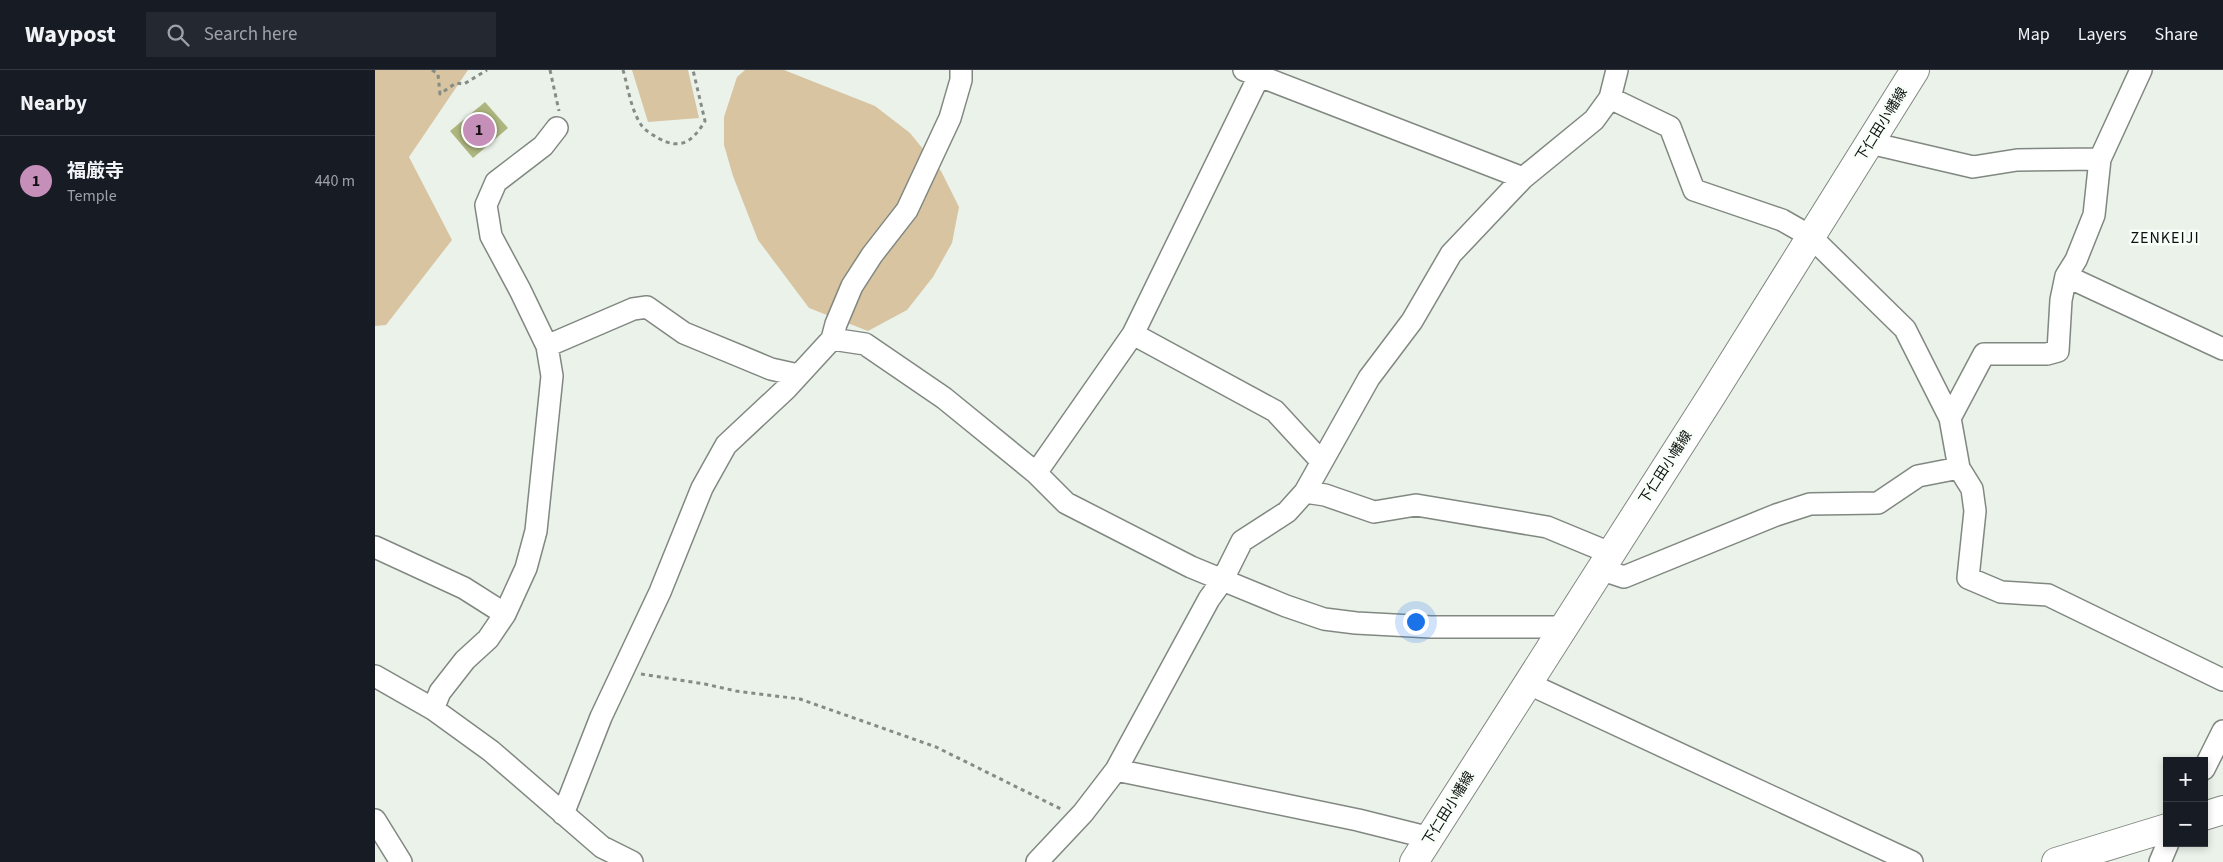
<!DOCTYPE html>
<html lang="en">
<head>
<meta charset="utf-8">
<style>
  :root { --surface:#171b24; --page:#242831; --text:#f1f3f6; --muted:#9ea1a6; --line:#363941; --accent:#c68fb9 }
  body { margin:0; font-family:"Source Sans 3","Noto Sans JP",sans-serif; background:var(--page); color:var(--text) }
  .controls { position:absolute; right:15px; bottom:15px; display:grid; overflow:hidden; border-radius:0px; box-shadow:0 2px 8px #0003 }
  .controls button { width:45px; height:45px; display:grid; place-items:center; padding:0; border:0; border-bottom:1px solid var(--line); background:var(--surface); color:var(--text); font:25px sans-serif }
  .you { position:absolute; left:1040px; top:551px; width:18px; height:18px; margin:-12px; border:4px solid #fff; border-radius:50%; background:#1a73e8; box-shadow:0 0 0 8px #1a73e833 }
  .badge { display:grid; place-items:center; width:32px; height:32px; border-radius:50%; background:var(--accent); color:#111; font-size:16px; font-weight:700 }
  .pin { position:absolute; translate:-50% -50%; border:2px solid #fff; box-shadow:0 1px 5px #0006 }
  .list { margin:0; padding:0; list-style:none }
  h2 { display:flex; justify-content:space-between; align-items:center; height:65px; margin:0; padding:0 20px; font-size:21px }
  h2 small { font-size:16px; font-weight:400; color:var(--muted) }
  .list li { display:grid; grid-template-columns:32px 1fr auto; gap:15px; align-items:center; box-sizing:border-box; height:90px; padding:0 20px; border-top:1px solid var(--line) }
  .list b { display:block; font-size:19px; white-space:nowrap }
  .list p { margin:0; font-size:16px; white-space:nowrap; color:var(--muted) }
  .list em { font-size:16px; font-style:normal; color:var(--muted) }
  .icon { flex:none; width:28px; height:28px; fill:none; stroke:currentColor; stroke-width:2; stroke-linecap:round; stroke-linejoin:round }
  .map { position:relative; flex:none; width:1848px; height:792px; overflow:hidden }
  header { display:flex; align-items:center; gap:30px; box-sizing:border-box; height:70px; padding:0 25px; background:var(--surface); border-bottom:1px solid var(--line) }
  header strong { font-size:24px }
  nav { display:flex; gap:28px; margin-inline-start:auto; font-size:18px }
  .search { width:350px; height:45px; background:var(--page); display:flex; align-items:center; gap:12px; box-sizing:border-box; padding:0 18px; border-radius:0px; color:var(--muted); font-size:19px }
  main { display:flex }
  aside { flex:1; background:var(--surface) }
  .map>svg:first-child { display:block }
  .green { fill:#d8c4a1 }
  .building { fill:#aeb67f }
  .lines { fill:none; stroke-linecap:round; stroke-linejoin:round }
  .minor-casing { stroke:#818881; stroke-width:24 }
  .major-casing { stroke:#818881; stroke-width:30 }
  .path { stroke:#868b86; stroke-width:3; stroke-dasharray:4 4; stroke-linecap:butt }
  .minor { stroke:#fff; stroke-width:21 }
  .major { stroke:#fff; stroke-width:28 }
  .labels { text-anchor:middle; stroke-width:5; stroke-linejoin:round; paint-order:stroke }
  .street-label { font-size:14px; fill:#0e100e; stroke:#f7fff8 }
  .quarter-label { font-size:16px; letter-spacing:1px; fill:#0e100e; stroke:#f7fff8 }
</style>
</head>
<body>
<header>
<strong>Waypost</strong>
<div class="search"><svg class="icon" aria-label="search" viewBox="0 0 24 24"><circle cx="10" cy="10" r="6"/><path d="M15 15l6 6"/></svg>Search here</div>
<nav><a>Map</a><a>Layers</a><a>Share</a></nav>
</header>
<main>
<aside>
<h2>Nearby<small></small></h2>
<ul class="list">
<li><span class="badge">1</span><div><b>福厳寺</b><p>Temple</p></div><em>440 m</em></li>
</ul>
</aside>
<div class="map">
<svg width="1848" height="792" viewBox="0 0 1848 792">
  <rect width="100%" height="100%" fill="#eaf2ea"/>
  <path class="green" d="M0,0H93L34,87L77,170L11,255L0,256Z
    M257,0H313L324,48L273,52Z
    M370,0H409L500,36L535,63L566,101L584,137L577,173L558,207L532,240L493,261L434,238L383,170L358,106L349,75V47L362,7Z"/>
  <path class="building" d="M110,32L133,58L98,88L75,61Z"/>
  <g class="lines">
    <g class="minor-casing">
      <path id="minor" d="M869,0L1148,108
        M1235,28L1295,57L1319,120L1407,150L1435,166L1530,259L1575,348L1584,398L1597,419L1600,441L1593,508L1626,522L1673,525L1848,610
        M1495,73L1598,97L1642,90L1725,89
        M1691,206L1848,279
        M758,264L900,341L946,391
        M457,269L490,274L569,328L661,403L691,433L816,497L911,536L949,549L981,553L1056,557H1188
        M172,276L258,239L272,237L309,263L396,299L423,305
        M1575,348L1609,284H1672L1683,281L1686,230L1691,206L1701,190L1719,145L1725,89L1766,0
        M661,403L758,264L887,0
        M930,422L950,425L999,442L1041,435L1172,457L1235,483
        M0,477L89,518L130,544
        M1225,499L1249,507L1401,445L1435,434L1503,433L1543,406L1584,398
        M0,606L58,639L116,681L227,777L257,792
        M1152,613L1537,792
        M58,639L65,622L90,590L113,569L130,544L151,498L161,461L177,306L172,276L145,220L116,166L111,135L121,112L168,76L182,58
        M1829,699L1848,661
        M741,700L983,750L1055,768
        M188,744L226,647L285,522L327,418L351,375L412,318L457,269L461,254L477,216L497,185L532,140L575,48L586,10V0
        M0,750L26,792
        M662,792L708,743L741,700L834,529L847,511L867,471L912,442L930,422L994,308L1037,251L1076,184L1148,108L1219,50L1235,28L1242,0
        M1785,792L1793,773"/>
    </g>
    <g class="major-casing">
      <path id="major" d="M1829,746L1848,740
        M1039,792L1337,325L1540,0
        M1681,792L1792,758"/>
    </g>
    <path class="path" d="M57,0L63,4L65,24L81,13L89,14L112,0
      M175,0L184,41
      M248,0C253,17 256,41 267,56C271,61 278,65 283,68C306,81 318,71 330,51L318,0
      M266,604L330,614L361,621L425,629L561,677L688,740"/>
    <use href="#minor" class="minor"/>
    <use href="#major" class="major"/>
  </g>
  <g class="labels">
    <g class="street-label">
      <text transform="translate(1506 54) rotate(-58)" y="5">下仁田小幡線</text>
      <text transform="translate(1290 397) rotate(-57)" y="5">下仁田小幡線</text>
      <text transform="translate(1073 738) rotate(-58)" y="5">下仁田小幡線</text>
    </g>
    <g class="quarter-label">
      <text x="1790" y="173">ZENKEIJI</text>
    </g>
  </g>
</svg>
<div class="controls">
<button>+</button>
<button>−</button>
</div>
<div class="you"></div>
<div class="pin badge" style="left:104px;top:60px">1</div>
</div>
</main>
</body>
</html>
